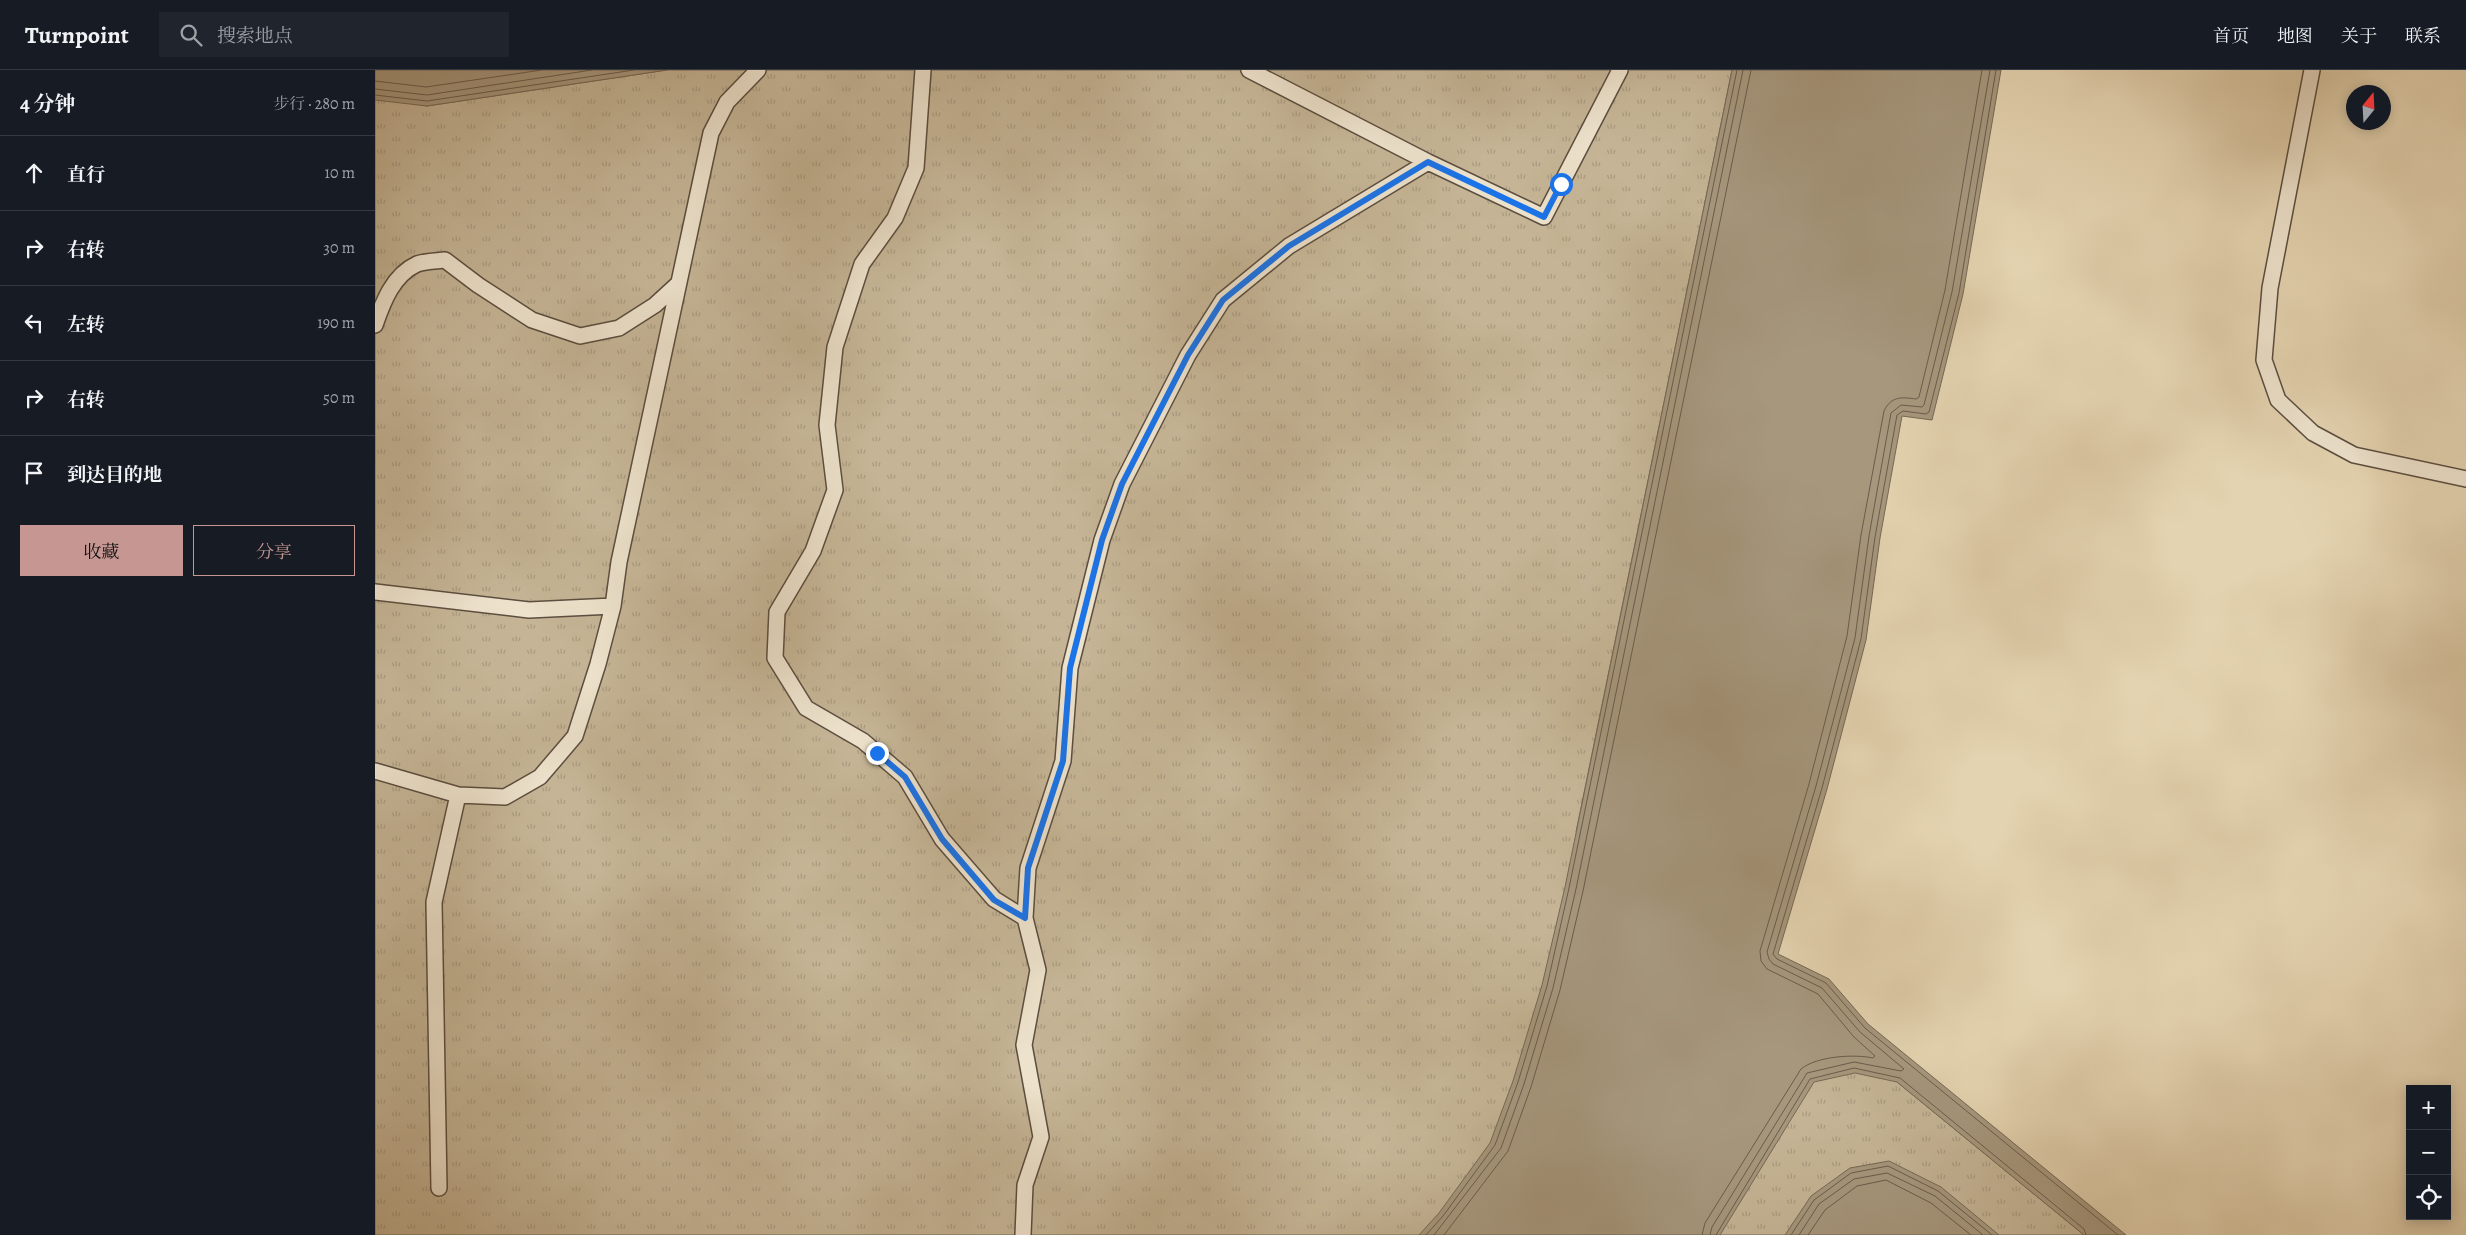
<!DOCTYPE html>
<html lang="zh">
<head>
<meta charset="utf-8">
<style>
  :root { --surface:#171b24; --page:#20242c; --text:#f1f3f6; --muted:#9ea1a6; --line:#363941; --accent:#c59692 }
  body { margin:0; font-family:Alegreya,"Noto Serif SC",serif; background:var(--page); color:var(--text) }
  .controls { position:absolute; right:15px; bottom:15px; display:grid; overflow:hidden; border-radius:0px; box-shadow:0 2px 12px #0003 }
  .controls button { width:45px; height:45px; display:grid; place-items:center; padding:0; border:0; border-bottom:1px solid var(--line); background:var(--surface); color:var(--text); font:25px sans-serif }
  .compass { position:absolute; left:1971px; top:15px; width:45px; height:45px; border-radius:50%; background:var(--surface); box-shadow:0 2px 12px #0003; rotate:18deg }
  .stop { position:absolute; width:15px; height:15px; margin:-11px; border:4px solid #1a73e8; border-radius:50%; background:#fff }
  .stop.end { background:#1a73e8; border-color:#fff; box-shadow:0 1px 5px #0008 }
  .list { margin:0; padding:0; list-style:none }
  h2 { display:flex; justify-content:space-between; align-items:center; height:65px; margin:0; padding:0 20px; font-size:21px }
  h2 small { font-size:16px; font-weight:400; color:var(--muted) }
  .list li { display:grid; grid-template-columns:32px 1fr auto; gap:15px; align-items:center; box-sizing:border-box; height:75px; padding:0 20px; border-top:1px solid var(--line) }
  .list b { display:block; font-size:19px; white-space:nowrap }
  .list em { font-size:16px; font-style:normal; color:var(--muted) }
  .actions { display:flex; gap:10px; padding:15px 20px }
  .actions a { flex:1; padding:11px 0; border:1px solid var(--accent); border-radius:0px; text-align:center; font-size:18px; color:var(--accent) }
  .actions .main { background:var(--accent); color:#111 }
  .icon { flex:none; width:28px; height:28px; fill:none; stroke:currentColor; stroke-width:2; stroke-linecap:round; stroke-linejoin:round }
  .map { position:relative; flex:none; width:2091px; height:1165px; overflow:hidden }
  header { display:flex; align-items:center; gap:30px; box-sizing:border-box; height:70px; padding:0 25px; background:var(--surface); border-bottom:1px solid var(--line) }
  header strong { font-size:24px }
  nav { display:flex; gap:28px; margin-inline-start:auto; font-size:18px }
  .search { width:350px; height:45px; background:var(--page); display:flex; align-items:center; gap:12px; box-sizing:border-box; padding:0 18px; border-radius:0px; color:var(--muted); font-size:19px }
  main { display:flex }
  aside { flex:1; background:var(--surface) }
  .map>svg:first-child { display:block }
  .grass { fill:url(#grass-tufts); stroke:#7a6c58 }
  .water { fill:#a6977d; stroke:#766855 }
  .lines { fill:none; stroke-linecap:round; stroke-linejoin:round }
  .shore { stroke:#6a5c4c; stroke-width:1 }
  .lane-casing { stroke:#5c4e40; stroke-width:18 }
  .lane { stroke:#ede2cc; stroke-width:15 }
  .route { stroke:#1a73e8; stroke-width:6 }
</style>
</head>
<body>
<header>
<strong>Turnpoint</strong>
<div class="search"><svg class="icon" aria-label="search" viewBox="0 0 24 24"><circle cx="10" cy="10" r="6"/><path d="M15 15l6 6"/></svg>搜索地点</div>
<nav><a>首页</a><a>地图</a><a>关于</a><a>联系</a></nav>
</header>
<main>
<aside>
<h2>4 分钟<small>步行 · 280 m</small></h2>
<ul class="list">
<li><svg class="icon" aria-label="ahead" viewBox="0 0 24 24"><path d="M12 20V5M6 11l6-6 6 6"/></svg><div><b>直行</b></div><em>10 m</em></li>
<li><svg class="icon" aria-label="right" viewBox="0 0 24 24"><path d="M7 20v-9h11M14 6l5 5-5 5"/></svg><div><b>右转</b></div><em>30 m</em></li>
<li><svg class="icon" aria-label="left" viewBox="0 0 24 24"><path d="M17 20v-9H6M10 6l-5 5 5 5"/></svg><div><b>左转</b></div><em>190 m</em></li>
<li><svg class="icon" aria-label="right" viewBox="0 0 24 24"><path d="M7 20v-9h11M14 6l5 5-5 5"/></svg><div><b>右转</b></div><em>50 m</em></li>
<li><svg class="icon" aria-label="arrive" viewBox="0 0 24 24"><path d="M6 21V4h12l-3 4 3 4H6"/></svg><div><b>到达目的地</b></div></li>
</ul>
<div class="actions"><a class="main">收藏</a><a>分享</a></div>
</aside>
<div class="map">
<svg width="2091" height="1165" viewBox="0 0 2091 1165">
  <defs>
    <pattern id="grass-tufts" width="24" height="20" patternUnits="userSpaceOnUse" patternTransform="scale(1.25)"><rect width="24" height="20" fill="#c5b596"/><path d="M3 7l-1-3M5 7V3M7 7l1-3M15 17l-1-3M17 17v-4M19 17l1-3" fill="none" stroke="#aa9b81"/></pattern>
  </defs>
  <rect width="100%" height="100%" fill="#e4d3b0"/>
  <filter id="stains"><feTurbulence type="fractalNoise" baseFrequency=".004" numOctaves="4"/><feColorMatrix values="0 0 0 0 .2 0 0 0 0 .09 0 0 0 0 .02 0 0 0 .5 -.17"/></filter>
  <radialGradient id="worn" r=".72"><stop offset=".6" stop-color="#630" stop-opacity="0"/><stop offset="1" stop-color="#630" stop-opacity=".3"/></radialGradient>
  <path class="grass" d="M292,0H1357L1201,762L1522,1012L1709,1165H0V27L52,36Z"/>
  <path class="water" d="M0,0H292L52,36L0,30Z
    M1357,0H1626L1588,224L1557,350L1527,346L1505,468L1491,570L1452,719L1403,884L1454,909L1493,954L1751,1165H1709L1522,1012L1480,1003L1439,1012L1345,1165H1044L1064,1143L1115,1073L1138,1011L1167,915L1190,817Z
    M1514,1091L1566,1117L1624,1165H1410L1436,1126L1475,1098Z"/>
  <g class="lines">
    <path class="shore" d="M1621,0L1584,223L1554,342L1551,344L1528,341L1522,345L1500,467L1486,569L1447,718L1398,884L1402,889L1451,913L1490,958L1743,1165
      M0,11L51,17L167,0
      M0,19L52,25L217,0
      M0,25L52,31L259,0
      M1051,1165L1068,1146L1120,1075L1143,1012L1172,916L1194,818L1362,0
      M1059,1165L1126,1078L1149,1014L1178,918L1201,819L1368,0
      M1069,1165L1133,1081L1156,1017L1185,920L1208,821L1376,0
      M1327,1165L1330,1153L1426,999C1442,986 1479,984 1498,988L1500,986L1479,967L1443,924L1392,899L1386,891L1385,881L1434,714L1472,566L1486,465L1509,341C1516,326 1527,327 1541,329L1544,327L1570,220L1607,0
      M1335,1165L1337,1157L1432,1003L1479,992L1526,1001L1529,999L1485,962L1447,918L1398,894L1394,889L1392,882L1441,716L1480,568L1494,466L1516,343L1526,335L1547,337L1549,335L1577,222L1615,0
      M1341,1165L1435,1009L1479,998L1525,1008L1709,1159L1711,1165
      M1416,1165L1439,1130L1476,1103L1513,1096L1563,1121L1617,1165
      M1424,1165L1444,1134L1479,1109L1512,1103L1560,1126L1608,1165
      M1433,1165L1450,1140L1482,1116L1511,1110L1556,1133L1596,1165"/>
    <g class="lane-casing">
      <path id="lane" d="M548,0L541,98L520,148L487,194L460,277L452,355L460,420L438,481L402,542L400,588L431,638L488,671L530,707L567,769L619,829L650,848
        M874,0L1053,92L1169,147L1245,0
        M1937,0L1895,218L1889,290L1903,330L1938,363L1979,385L2091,409
        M0,255C8,232 18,205 42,194C50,191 61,191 70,190L103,215L157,250L205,266L244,258L280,235L304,213
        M0,522L154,540L238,536
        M0,701L83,725L130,727L165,707L200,666L223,594L238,536L244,492L336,63L352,32L383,0
        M64,1118L59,832L83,725
        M648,1165L650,1115L666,1067L649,975L663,900L650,848L653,798L688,691L695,598L727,470L747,414L813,285L848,230L914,176L1053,92"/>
    </g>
    <use href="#lane" class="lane"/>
  </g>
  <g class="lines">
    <path class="route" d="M502,683L530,707L567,769L619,830L650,848L653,798L688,691L695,598L727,470L747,414L813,285L848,230L914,176L1053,92L1169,147L1186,114"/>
  </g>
  <rect width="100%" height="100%" filter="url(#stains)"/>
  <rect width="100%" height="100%" fill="url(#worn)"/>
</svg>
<div class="controls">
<button>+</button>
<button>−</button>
<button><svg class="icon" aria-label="locate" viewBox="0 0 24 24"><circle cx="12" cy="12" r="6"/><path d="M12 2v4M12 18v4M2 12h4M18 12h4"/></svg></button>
</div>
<svg class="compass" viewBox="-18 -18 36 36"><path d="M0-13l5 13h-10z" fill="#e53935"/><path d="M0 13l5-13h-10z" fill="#9ea1a6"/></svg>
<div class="stop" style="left:1186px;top:114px"></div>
<div class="stop end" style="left:502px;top:683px"></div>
</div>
</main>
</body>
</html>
